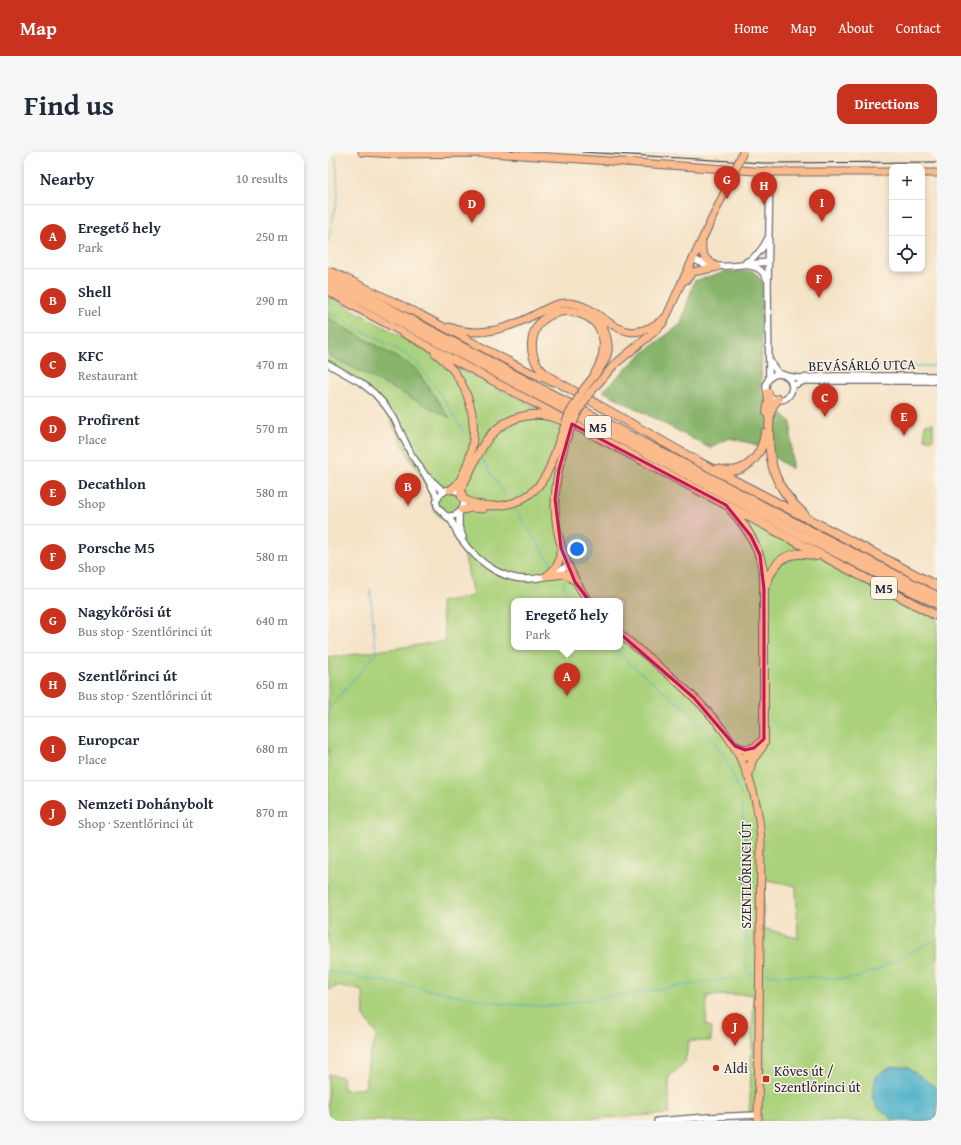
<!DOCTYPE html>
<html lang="en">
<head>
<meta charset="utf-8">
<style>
  :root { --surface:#fff; --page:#f6f6f7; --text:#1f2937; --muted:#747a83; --line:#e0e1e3; --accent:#c8321e }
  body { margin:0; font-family:"Gentium Book Plus",serif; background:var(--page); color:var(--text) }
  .controls { position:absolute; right:12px; top:12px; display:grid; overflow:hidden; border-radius:8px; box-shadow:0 2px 6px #0003 }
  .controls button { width:36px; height:36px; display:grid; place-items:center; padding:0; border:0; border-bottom:1px solid var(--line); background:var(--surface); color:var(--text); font:20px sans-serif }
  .you { position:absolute; left:249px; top:397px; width:14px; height:14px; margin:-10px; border:3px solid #fff; border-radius:50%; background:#1a73e8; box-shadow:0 0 0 6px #1a73e833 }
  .badge { display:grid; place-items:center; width:26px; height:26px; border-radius:50%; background:var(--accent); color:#fff; font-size:13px; font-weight:700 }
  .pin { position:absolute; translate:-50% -33px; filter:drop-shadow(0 1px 2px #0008) }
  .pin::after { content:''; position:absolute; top:21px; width:14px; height:12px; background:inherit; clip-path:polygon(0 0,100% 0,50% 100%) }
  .popup { position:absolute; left:183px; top:446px; width:112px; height:52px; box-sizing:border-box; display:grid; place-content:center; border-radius:8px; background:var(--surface); filter:drop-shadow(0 1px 3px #0005); font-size:13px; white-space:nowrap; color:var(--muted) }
  .popup b { font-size:15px; color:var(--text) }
  .popup::after { content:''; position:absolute; left:50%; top:100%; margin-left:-8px; border:8px solid transparent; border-top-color:var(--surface) }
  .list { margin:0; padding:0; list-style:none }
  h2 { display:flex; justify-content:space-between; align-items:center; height:52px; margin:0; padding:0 16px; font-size:17px }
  h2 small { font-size:13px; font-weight:400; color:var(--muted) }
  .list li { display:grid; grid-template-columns:26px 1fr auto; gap:12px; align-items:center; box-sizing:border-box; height:64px; padding:0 16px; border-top:1px solid var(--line) }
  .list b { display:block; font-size:15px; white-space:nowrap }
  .list p { margin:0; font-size:13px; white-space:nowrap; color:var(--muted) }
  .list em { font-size:13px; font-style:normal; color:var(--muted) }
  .icon { flex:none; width:22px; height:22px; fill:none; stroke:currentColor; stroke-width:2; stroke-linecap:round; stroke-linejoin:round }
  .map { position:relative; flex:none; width:609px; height:969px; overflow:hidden; border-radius:12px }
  header { display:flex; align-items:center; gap:24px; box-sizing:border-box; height:56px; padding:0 20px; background:var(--accent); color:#fff }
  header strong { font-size:19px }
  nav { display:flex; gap:22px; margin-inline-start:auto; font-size:14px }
  .intro { display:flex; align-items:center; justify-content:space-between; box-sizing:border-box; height:96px; padding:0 24px }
  h1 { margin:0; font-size:28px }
  .button { padding:10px 18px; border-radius:12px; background:var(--accent); color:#fff; font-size:14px; font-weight:700 }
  main { display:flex; gap:24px; padding:0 24px }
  aside { flex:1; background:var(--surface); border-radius:12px; box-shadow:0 2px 6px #0003 }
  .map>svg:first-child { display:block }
  .green { fill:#aad17b; stroke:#667a5b; fill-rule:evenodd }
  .forest { fill:#87b36b; stroke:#546a53 }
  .water { fill:#4aafc9; stroke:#366882 }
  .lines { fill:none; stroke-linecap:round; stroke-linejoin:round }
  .stream { stroke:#4aafc9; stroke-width:1 }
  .minor-casing { stroke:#6c666c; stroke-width:8 }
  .major-casing { stroke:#6c666c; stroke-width:9 }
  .highway-casing { stroke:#6c666c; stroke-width:10 }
  .minor { stroke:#fff; stroke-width:5.5 }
  .major { stroke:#fbbb8c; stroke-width:7 }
  .highway { stroke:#fbbb8c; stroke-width:8 }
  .rail { stroke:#22223b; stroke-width:1 }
  .major-bridge-casing { stroke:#6c666c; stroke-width:9; stroke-linecap:butt }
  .major-bridge { stroke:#fbbb8c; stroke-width:7 }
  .marked { fill:#c2185b; fill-opacity:0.2; stroke:#c2185b; stroke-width:3; stroke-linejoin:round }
  .poi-dot { fill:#c8321e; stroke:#fcf5e5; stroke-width:1.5 }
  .labels { text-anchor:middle; stroke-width:3; stroke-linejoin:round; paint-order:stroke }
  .shield { fill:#fcf5e5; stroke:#63616e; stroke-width:1 }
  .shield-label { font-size:13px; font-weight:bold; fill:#22223b }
  .street-label { font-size:14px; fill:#22223b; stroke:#fcf5e5 }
  .poi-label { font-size:14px; fill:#22223b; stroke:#fcf5e5; text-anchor:start }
</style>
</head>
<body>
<header>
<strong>Map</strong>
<nav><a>Home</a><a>Map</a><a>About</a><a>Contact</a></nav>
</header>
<div class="intro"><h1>Find us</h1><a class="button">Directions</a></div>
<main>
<aside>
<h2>Nearby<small>10 results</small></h2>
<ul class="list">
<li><span class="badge">A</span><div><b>Eregető hely</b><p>Park</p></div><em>250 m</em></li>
<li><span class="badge">B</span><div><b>Shell</b><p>Fuel</p></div><em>290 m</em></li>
<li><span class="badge">C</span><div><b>KFC</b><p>Restaurant</p></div><em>470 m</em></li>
<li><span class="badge">D</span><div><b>Profirent</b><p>Place</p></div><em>570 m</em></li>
<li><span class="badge">E</span><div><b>Decathlon</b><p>Shop</p></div><em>580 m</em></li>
<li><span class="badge">F</span><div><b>Porsche M5</b><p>Shop</p></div><em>580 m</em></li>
<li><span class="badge">G</span><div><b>Nagykőrösi út</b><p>Bus stop · Szentlőrinci út</p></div><em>640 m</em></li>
<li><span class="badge">H</span><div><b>Szentlőrinci út</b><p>Bus stop · Szentlőrinci út</p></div><em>650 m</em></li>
<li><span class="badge">I</span><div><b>Europcar</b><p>Place</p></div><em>680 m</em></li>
<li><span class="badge">J</span><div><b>Nemzeti Dohánybolt</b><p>Shop · Szentlőrinci út</p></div><em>870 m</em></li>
</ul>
</aside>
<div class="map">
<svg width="609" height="969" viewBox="0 0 609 969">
  <rect width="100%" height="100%" fill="#fcf5e5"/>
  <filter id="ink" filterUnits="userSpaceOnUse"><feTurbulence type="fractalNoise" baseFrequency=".025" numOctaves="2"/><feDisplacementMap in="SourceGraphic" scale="8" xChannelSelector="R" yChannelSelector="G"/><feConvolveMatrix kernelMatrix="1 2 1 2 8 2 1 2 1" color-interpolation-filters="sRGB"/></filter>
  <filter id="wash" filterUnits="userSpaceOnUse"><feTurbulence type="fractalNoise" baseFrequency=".012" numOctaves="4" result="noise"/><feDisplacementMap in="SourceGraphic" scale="16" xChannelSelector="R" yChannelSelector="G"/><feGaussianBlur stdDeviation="0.9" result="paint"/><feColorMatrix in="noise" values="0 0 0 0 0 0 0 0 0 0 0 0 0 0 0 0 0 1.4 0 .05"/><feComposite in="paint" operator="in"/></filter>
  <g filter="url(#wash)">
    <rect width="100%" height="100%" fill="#f5e3c8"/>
    <path class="green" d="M0,144L101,200L110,206L121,211L181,241L609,467V969H421L426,842L379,844L378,873L383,875V889H361L357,910L341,925V962L215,969H0V922L14,925L16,938L37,936L41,905L49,883L36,864L35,839L9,834L2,838L0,837V506L118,489L112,450L145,444L136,400L127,387L122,375L107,360L104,352V346L93,323L82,307L57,257L35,236L20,225L0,215ZM186,449H292V495H186ZM436,728H441L468,734L470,786L435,776Z
      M605,271V287H597V272Z"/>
    <path class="forest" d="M425,119L434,129L433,241L463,270L464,317L426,292L401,286L382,296L275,239L312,203L353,172L366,129L396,120Z
      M0,166L87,216L122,266L0,203Z"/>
    <path class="water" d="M563,915H579L607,935L609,937V969H567L550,956L544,945L548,924Z"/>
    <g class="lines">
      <path class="stream" d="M0,90L10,43L8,5
        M0,161L74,200C98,213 122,258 137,282
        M515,214H609
        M154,307L177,343
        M188,359L224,413
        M235,429L239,443L244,449
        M284,495C296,506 308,517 321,527C349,550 375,569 394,601C402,614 407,628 413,643
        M0,558L48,501L42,437
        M414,653L417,687L418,818L422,822H426
        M0,819L176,852L220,854L406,826
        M437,822L513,827L528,826L549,818L609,787"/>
    </g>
  </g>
  <g filter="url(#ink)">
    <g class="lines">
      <g class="minor-casing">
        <path id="minor" d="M365,107C388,120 415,112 440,110
          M418,110C429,105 435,97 440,86
          M421,114C431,115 435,119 439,128
          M441,207L445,214L451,222
          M0,212L32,230L46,241L57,253L66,266L83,302L96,321L110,346
          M438 235a13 13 0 1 1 26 0a13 13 0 1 1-26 0Z
          M459,224L470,226L506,224H609
          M441,227L440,132L442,20
          M464,234L476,229H609
          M100,325L116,340
          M131,362V375L135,385
          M119,364C138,366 142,341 125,338C121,337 117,338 114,341C99,354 119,362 124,370C127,375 128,381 132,386C151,412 180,434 215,425C223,423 232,418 240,414
          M329,969L380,965L430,963"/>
      </g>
      <g class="major-casing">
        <path id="major" d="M34,0L66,2L163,1L442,20H564
          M594,21H609
          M374,91C372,104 380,109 389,115
          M0,119L7,121L93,163L195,217L225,230
          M358,128L365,120L389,115
          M0,139L31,157L234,266
          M121,175C151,186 179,177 206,163C216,158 227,151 238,151C279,151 289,205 338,165
          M107,201C142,227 154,273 139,313C135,323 131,333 122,338
          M255,238C277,209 291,202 270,165
          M261,242L286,213L326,180L335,171L341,159L353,132L400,33
          M237,290C234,305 229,320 228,336C223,377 237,415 260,449
          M135,347C166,361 200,354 218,323C224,312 227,300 231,289
          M134,358L143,356L155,357
          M218,424C228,417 232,412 232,400
          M220,424L237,422L246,428
          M292,482C366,544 428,584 433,690L430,969"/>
      </g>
      <g class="highway-casing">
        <path id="highway" d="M0,124L473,374L609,444
          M0,132L469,381L609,452
          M267,222C305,156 209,136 204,191C203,205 210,217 221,225L369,309L609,434
          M450,247C441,256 442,265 441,276C440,314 448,337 476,362
          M439,260L441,249L440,241
          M390,317C416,325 434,305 437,281
          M134,345L133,339L135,332C143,318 149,302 158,289C172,269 197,259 221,264C230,266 239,270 247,273L609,464
          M403,358C421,377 433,399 436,425V590L434,595L424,608L420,624
          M438,433C446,407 461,397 488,404
          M407,594C418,600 426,598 434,589
          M413,607L427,599"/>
      </g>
      <use href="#minor" class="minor"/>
      <use href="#major" class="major"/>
      <use href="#highway" class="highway"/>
      <path class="rail" d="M254,0L435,11L609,10"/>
      <g class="major-bridge-casing">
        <path id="major-bridge" d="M400,33L415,0
          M231,289L241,262L255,238
          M237,290L249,262L261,242"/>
      </g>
      <use href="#major-bridge" class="major-bridge"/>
    </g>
  </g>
  <path class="marked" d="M244,272L398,353L423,384L432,403L436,437V587L426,596L417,598L407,594L366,546L274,466L247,430L233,396L227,347L231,317Z"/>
  <g class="poi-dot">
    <circle cx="388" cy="916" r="4"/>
    <rect x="434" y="923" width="8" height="8" rx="2"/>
  </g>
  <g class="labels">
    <g class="shield">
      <rect x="257" y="264" width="26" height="22" rx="3"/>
      <rect x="543" y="425" width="26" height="22" rx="3"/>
    </g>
    <g class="shield-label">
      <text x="270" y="280">M5</text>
      <text x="556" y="441">M5</text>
    </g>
    <g class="street-label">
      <text transform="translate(534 213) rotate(-1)" y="5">BEVÁSÁRLÓ UTCA</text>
      <text transform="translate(418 723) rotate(-90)" y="5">SZENTLŐRINCI ÚT</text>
    </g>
    <g class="poi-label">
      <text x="396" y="921">Aldi</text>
      <text x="446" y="924">Köves út /<tspan x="446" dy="16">Szentlőrinci út</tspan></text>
    </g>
  </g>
</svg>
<div class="controls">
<button>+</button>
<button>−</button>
<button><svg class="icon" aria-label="locate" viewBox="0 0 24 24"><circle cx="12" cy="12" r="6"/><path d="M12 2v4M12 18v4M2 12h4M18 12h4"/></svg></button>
</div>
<div class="you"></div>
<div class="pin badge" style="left:239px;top:544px">A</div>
<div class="popup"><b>Eregető hely</b>Park</div>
<div class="pin badge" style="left:80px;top:354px">B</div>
<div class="pin badge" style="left:497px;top:265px">C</div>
<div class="pin badge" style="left:144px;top:71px">D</div>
<div class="pin badge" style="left:576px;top:284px">E</div>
<div class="pin badge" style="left:491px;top:146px">F</div>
<div class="pin badge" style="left:399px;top:47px">G</div>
<div class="pin badge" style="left:436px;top:53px">H</div>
<div class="pin badge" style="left:494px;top:70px">I</div>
<div class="pin badge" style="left:407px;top:894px">J</div>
</div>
</main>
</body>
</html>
